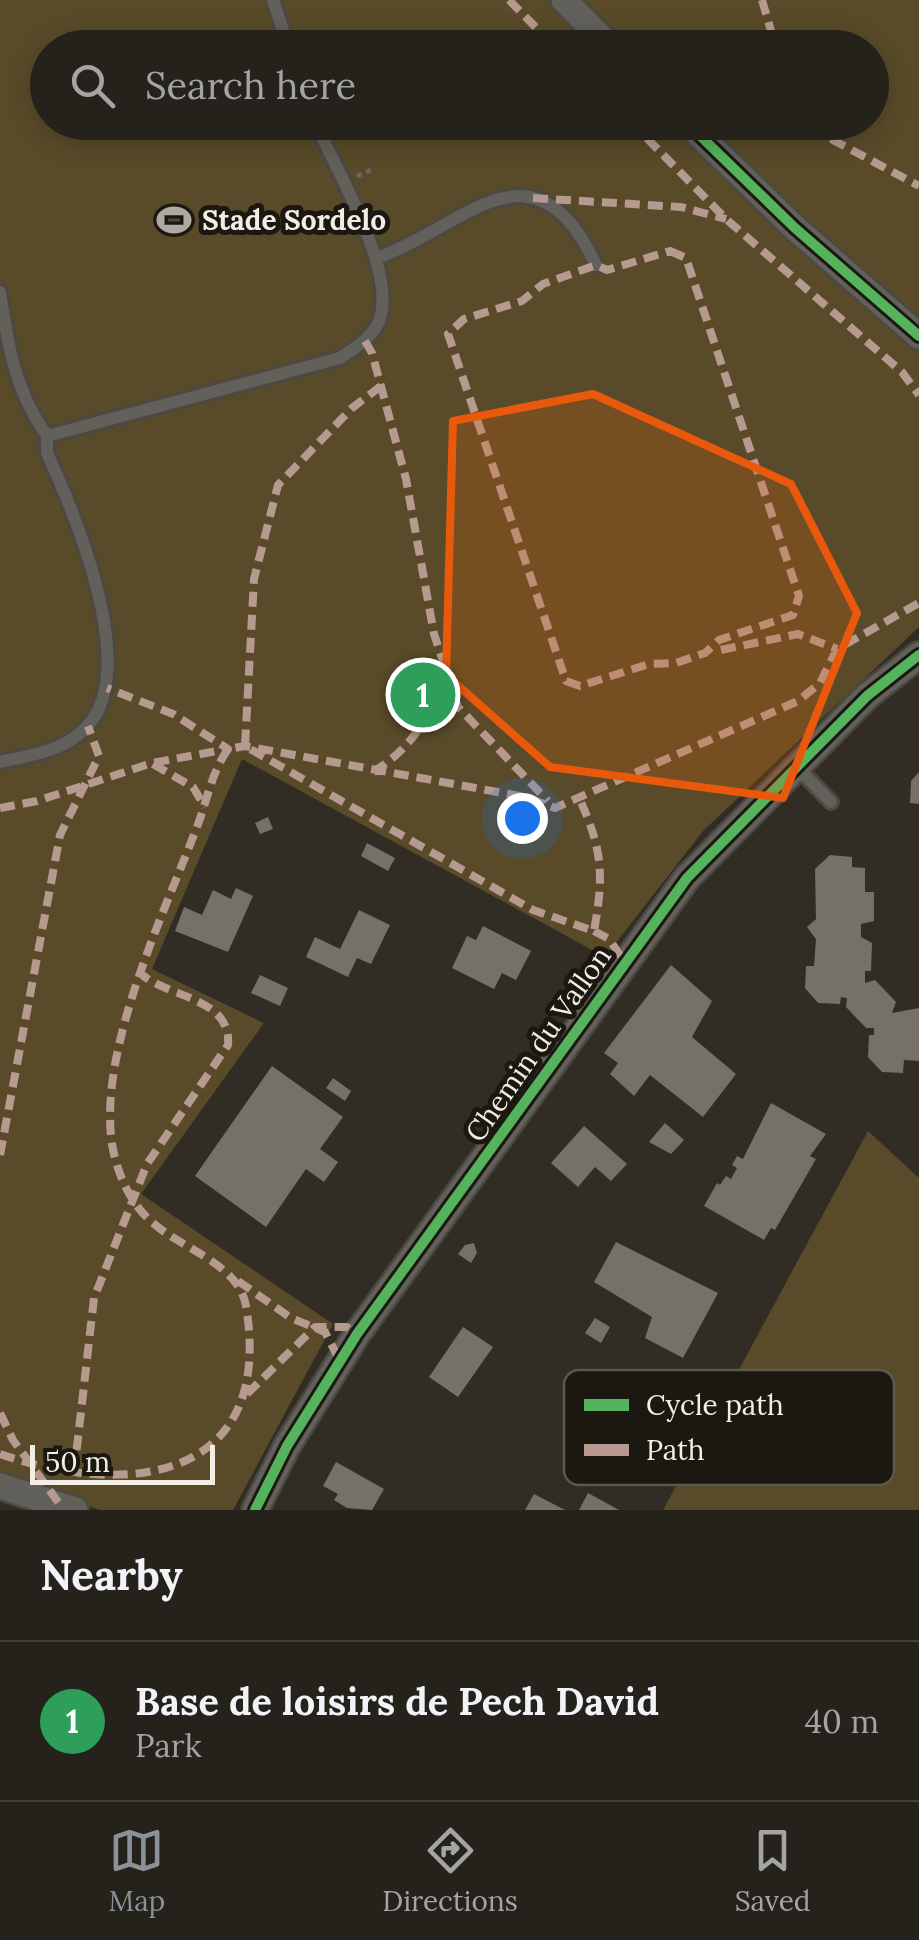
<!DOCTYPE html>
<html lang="en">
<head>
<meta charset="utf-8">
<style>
  :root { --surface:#25221c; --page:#312f29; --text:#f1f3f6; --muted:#a3a4a3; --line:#423f3b; --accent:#8c9099 }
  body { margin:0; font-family:Lora,serif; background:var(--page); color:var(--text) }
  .scale { position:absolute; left:30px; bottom:25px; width:185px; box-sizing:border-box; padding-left:10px; border:5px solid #f2eee4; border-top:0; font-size:28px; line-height:35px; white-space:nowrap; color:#f2eee4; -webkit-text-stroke:8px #1b1811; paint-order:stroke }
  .you { position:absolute; left:522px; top:818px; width:35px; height:35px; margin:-25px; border:8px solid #fff; border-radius:50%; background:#1a73e8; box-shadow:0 0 0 15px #1a73e833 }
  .badge { display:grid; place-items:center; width:65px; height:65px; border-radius:50%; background:var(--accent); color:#fff; font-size:32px; font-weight:700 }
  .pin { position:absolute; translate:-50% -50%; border:5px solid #fff; box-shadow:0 2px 10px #0006 }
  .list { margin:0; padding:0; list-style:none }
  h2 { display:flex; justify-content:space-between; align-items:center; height:130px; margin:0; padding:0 40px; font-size:42px }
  h2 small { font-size:32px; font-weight:400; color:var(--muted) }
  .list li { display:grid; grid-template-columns:65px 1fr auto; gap:30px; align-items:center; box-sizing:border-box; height:160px; padding:0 40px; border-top:2px solid var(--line) }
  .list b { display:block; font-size:38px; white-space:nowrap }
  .list p { margin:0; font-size:32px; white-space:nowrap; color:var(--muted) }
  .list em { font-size:32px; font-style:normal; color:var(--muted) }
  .icon { flex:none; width:55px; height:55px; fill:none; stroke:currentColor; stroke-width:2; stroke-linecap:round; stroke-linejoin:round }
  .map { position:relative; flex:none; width:919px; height:1510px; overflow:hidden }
  .search { position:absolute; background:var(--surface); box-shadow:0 5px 25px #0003; left:30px; right:30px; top:30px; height:110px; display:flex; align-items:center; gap:25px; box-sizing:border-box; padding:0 35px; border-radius:55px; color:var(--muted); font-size:38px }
  .sheet { height:290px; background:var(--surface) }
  nav { display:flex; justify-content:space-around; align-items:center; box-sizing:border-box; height:140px; border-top:2px solid var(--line); background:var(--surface); font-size:28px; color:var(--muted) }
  nav a { display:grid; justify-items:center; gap:5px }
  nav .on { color:var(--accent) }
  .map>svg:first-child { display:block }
  .green { fill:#594b29; fill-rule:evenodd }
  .building { fill:#75716a }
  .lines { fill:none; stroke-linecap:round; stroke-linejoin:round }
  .service-casing { stroke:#4c4842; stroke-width:18 }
  .minor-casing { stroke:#4c4842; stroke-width:30 }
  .path { stroke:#686660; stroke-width:5; stroke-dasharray:5 5; stroke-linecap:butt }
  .service { stroke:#62605a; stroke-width:12 }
  .minor { stroke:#62605a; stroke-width:25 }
  .quiet { stroke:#b69a8f; stroke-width:8; stroke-dasharray:15 8; stroke-linecap:butt }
  .cycleway-casing { stroke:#1b1811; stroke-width:16 }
  .cycleway { stroke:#56b35d; stroke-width:10 }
  .marked { fill:#e8590c; fill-opacity:0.2; stroke:#e8590c; stroke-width:8; stroke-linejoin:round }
  .labels { text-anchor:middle; stroke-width:10; stroke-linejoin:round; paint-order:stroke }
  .poi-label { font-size:28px; font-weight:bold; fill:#f2eee4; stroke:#1b1811; text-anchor:start }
  .street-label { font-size:28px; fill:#f2eee4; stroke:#1b1811 }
  .key { fill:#1b1811; stroke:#5c5850; stroke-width:2.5 }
  .key-label { font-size:28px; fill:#f2eee4 }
</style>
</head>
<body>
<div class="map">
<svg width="919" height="1510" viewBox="0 0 919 1510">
  <rect width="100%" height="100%" fill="#312d25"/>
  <path class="green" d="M0,0H919V627L703,831L605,957L242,759L152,969L264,1023L141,1194L333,1324L233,1510H100L0,1477ZM48,48H872V122H48Z
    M868,1131L919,1178V1510H663Z"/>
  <path class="building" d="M919,772V804L910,803L911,781Z
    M268,817L273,829L260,834L255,823Z
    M367,843L395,858L388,871L361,856Z
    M830,855L852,857V867L865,868V892H874V921L861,924V937L872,943L871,971H865V983L875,980L896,1002L892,1013L919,1008V1061L904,1060L903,1073L882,1072L868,1057L869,1035H874V1028H866L846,1007L847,998L841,997L840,1004L818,1003L805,988L806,966H814L816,939L807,927L816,919L815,869Z
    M236,888L253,896L228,952L175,931L184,907L202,915L213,890L231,899Z
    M359,910L390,925L371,964L357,958L348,977L306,957L315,937L340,949Z
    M483,926L531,951L516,980L502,973L494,989L452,968L467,936L476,940Z
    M671,965L712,1001L692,1037L736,1074L703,1117L650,1075L634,1096L610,1074L618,1063L604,1053Z
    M260,975L288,988L280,1006L251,993Z
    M272,1066L343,1117L320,1149L338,1162L324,1182L306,1169L266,1227L195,1176Z
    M333,1078L351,1091L345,1101L326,1088Z
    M771,1103L826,1134L810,1156L816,1159L775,1230L771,1228L764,1240L704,1206L717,1183L720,1185L726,1176L731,1179L737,1168L732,1165L737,1156L743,1159Z
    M665,1123L684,1140L671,1154L649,1142Z
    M584,1126L627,1164L611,1181L595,1167L578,1187L551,1163Z
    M616,1242L718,1293L683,1358L645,1338L652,1317L594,1282Z
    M474,1243L477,1253L471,1263L458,1254L465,1245Z
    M595,1318L610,1327L601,1343L585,1333Z
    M463,1327L493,1347L458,1397L429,1377Z
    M336,1462L384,1489L372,1510L347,1508L334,1500L338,1494L323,1486Z
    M588,1493L619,1510H579Z
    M534,1494L565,1510H525Z"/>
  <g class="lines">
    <g class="service-casing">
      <path id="service" d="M273,0L289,48
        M377,258C465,227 533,132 596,265
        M0,292C8,346 15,391 47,436L340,358C355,348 372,338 379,321C398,272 336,170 315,122
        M0,762C32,755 68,751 90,723C138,664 75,514 47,453V436
        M796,766L831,802"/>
    </g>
    <g class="minor-casing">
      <path id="minor" d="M564,0L611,48
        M686,122L795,228L919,336
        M0,1486L75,1510
        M255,1510L287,1446L357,1334L687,878L867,696L919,655"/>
    </g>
    <path class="path" d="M357,176L373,169"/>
    <use href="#service" class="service"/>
    <use href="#minor" class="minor"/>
    <path class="quiet" d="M509,0L556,48
      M762,0L776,48
      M631,122L726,219L902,372L919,395
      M816,122L833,140L919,186
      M533,198L681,207L726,219
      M670,251L686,258L799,596L793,615L719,640L705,653L676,663L649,664L580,686L566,681L448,334L464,319L522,301L543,284L596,265L607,270Z
      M365,341L372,353L406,479L434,634L458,707L548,801
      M381,386L352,408L278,485L254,579L245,746L533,910L594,931C604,876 603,850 579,798
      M721,650L798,634L837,649
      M153,764L193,787L205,807
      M373,772C414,747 429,716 447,673
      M0,808L37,801L152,763L228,749L173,714L107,688
      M594,931L609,939L624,961
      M0,1155L60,835L99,756L88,726
      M238,1281L291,1318L325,1332L340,1361
      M247,1394L315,1327H347L357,1334
      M0,1413L13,1440L61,1506
      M0,1454C129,1499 275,1480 246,1306C239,1264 182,1249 153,1223C130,1204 117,1173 112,1144C98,1051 162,918 195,832C207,803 210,775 228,749L245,746L525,797L555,808L798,701L820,683L837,649L919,603
      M74,1473L94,1298L147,1164L228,1045C232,997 167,998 140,973"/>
    <g class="cycleway-casing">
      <path id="cycleway" d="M686,122L795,228L919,336
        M255,1510L287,1446L357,1334L687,878L867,696L919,655"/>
    </g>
    <use href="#cycleway" class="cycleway"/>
  </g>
  <path class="marked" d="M593,394L791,484L857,613L783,798L550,767L446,675L453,421Z"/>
  <defs>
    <g id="stadium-bare" transform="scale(2.7)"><path d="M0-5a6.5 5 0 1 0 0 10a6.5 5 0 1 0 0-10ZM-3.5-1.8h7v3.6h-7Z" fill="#aeaaa1" stroke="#1b1811" stroke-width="2.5" paint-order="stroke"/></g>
  </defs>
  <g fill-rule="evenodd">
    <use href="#stadium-bare" x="174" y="220"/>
  </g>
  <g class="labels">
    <g class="poi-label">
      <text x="202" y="230">Stade Sordelo</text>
    </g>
    <g class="street-label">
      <text transform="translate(538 1044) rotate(-55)" y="10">Chemin du Vallon</text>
    </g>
  </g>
  <rect x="564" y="1370" width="330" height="115" rx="15" class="key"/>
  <rect x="584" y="1399" width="45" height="12" fill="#56b35d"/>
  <rect x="584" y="1444" width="45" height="12" fill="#b69a8f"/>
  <g class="key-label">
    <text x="646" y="1415">Cycle path</text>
    <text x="646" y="1460">Path</text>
  </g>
</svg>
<div class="scale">50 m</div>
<div class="you"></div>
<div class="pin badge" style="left:423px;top:695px;background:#2e9e5b">1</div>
<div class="search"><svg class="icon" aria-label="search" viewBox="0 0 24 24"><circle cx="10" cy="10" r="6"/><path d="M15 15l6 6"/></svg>Search here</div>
</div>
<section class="sheet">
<h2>Nearby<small></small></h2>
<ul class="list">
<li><span class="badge" style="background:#2e9e5b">1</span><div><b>Base de loisirs de Pech David</b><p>Park</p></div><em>40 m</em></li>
</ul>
</section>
<nav>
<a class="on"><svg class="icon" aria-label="map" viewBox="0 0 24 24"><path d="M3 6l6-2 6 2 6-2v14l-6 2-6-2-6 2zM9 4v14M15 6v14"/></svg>Map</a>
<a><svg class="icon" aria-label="directions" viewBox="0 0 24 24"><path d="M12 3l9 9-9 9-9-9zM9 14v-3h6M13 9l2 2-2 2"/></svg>Directions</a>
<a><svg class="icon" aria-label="saved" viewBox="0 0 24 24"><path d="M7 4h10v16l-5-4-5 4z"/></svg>Saved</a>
</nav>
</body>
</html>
